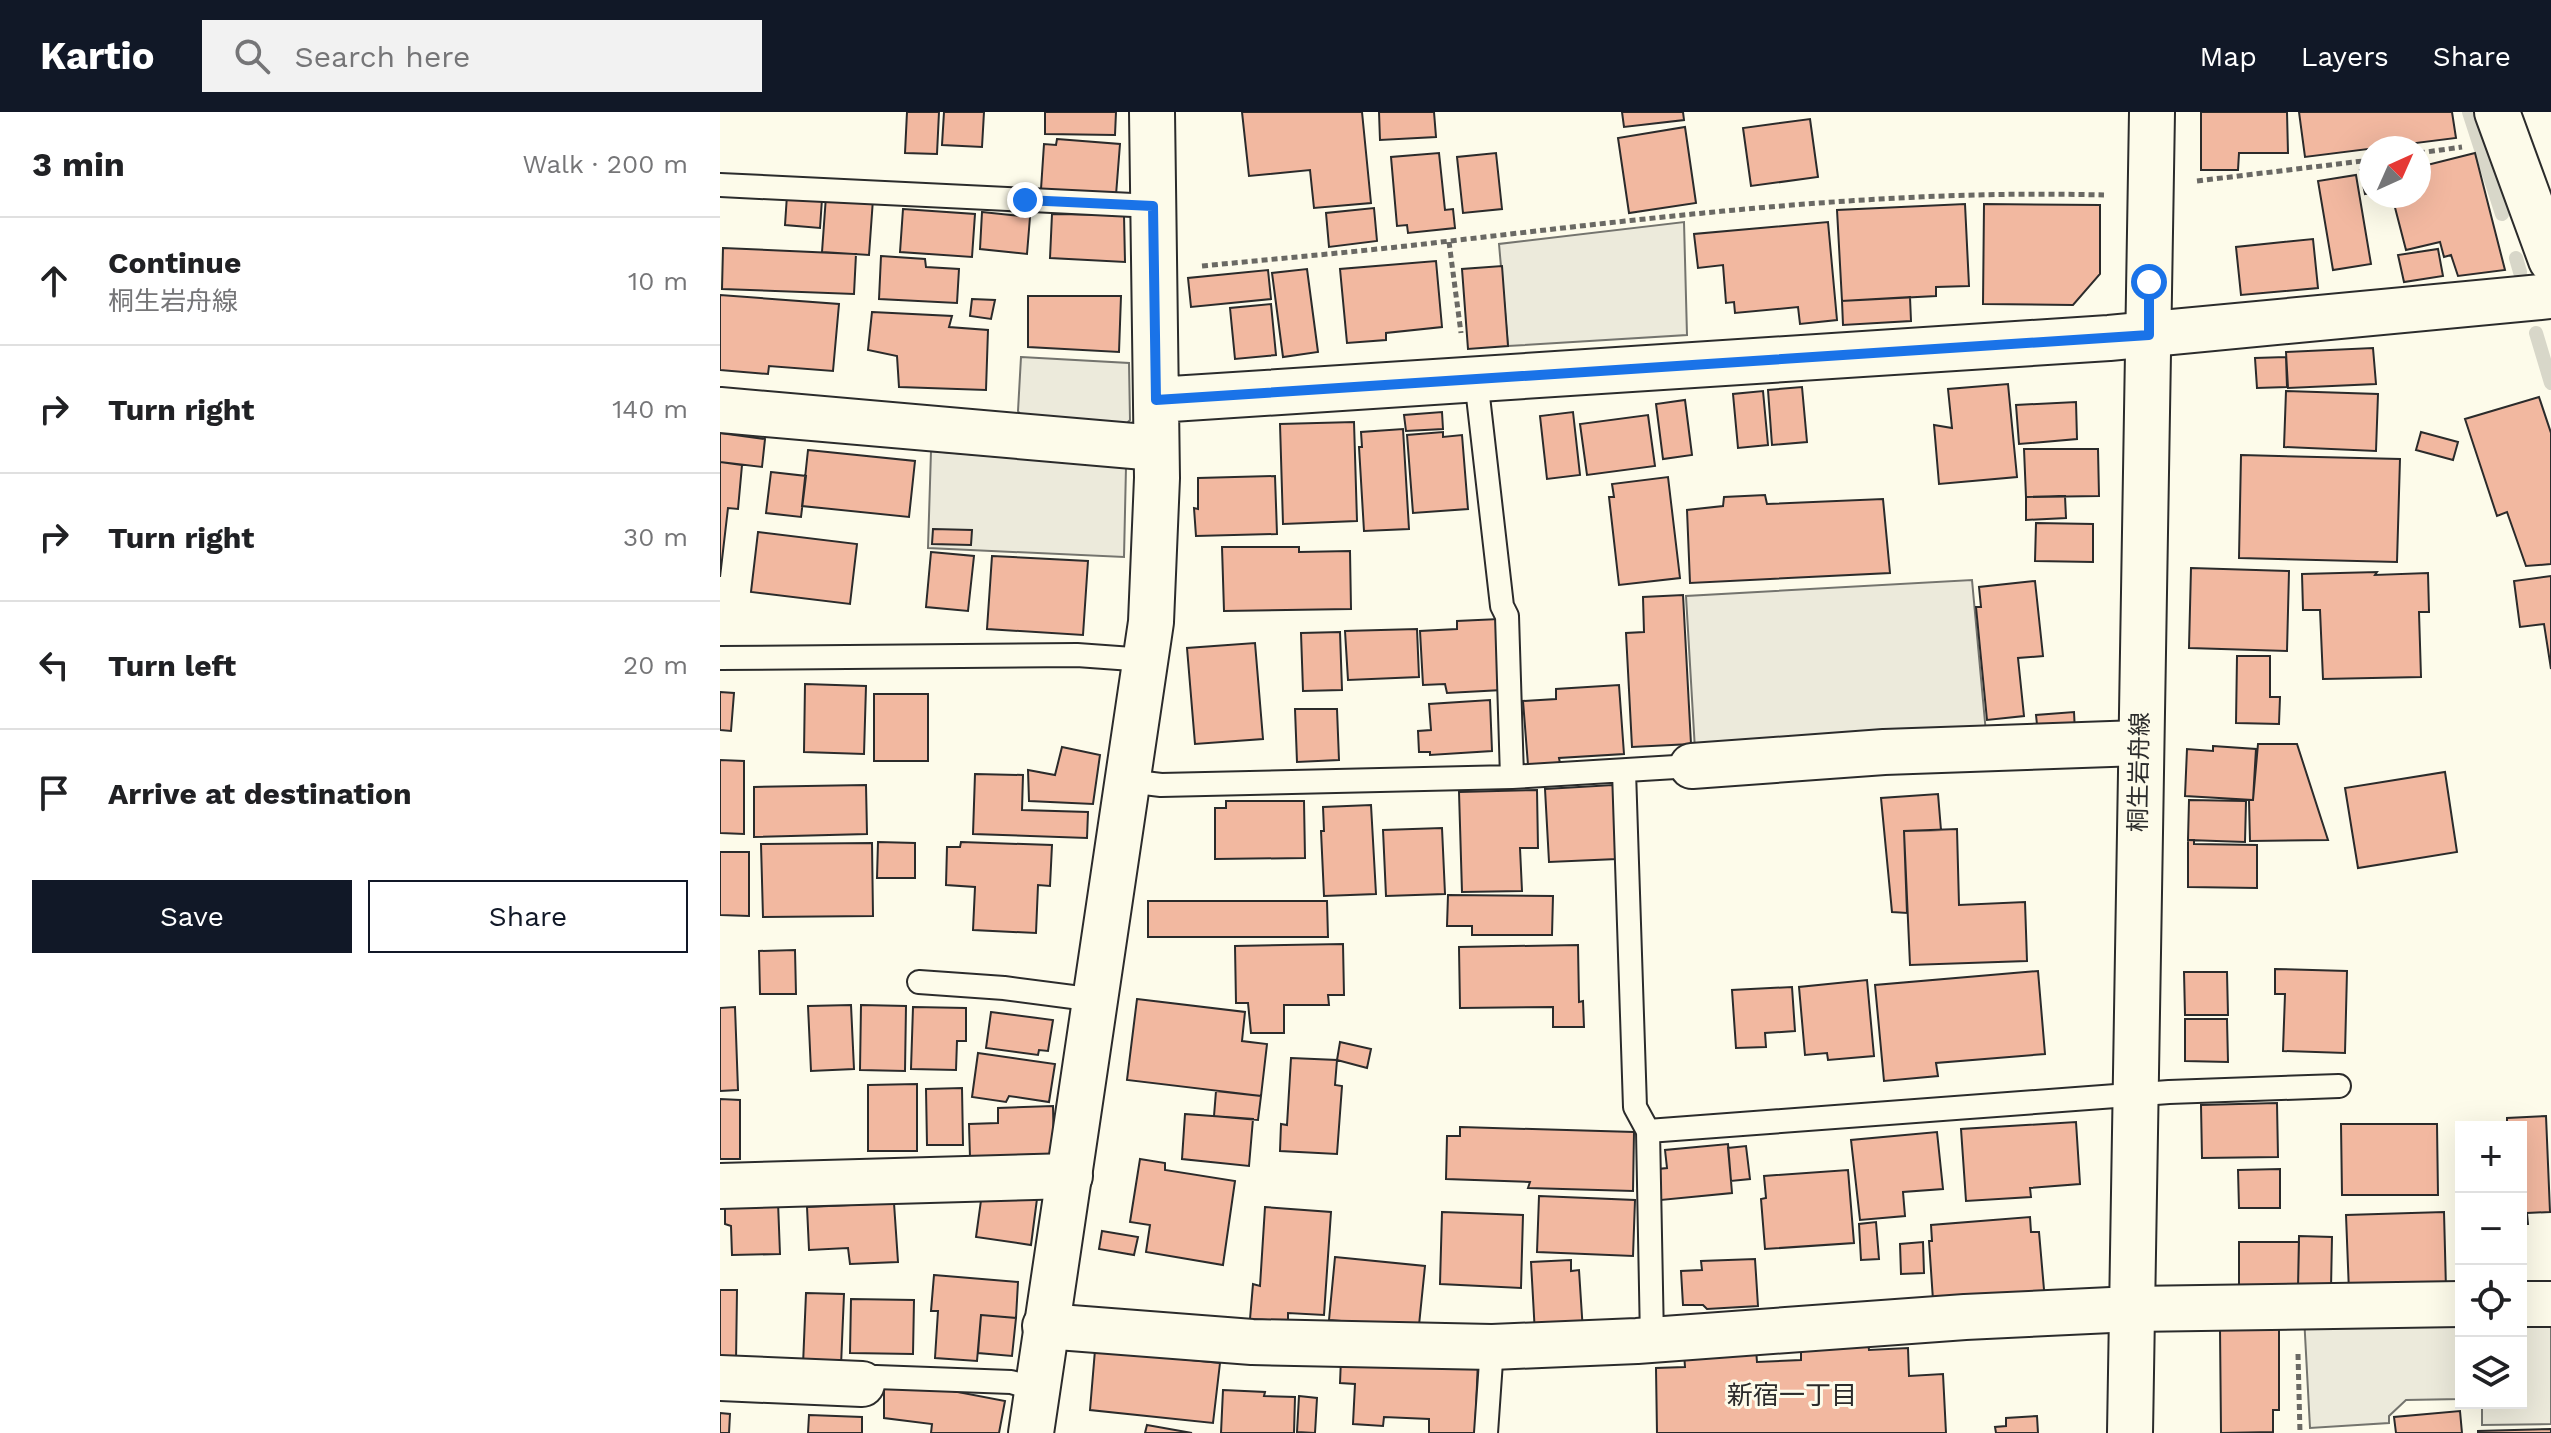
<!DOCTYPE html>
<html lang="en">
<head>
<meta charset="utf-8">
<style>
  :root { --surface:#fff; --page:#f2f2f2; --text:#202124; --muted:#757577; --line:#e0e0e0; --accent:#111827 }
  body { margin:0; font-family:"Work Sans","Noto Sans JP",sans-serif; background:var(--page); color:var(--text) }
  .controls { position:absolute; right:24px; bottom:24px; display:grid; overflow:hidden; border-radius:0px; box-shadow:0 8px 32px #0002 }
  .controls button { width:72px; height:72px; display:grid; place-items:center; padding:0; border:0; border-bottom:2px solid var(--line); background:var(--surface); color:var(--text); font:40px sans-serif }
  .compass { position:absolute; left:1639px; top:24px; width:72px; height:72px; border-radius:50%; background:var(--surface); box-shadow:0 8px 32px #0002; rotate:45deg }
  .stop { position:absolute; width:24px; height:24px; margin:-18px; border:6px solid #1a73e8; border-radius:50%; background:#fff }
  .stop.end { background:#1a73e8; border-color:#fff; box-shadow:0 2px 8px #0008 }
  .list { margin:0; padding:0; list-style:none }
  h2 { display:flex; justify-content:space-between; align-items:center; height:104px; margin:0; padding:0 32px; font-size:34px }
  h2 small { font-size:26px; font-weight:400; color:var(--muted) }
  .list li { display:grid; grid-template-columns:52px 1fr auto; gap:24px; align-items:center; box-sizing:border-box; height:128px; padding:0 32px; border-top:2px solid var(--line) }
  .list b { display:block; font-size:30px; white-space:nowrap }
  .list p { margin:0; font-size:26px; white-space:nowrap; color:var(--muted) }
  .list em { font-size:26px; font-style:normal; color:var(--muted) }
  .actions { display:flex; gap:16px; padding:24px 32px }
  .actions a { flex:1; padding:18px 0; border:2px solid var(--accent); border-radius:0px; text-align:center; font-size:28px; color:var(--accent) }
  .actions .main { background:var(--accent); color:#fff }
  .icon { flex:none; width:44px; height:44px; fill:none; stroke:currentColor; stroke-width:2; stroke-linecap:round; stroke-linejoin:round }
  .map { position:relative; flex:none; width:1831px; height:1321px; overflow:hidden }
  header { display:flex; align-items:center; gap:48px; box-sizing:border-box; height:112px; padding:0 40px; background:var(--accent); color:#fff }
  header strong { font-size:38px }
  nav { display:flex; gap:44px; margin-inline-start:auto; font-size:28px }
  .search { width:560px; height:72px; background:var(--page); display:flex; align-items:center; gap:20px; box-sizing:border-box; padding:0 28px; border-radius:0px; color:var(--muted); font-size:30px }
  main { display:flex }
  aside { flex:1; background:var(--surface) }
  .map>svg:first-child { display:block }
  .parking { fill:#eceadb; stroke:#74746e; stroke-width:2 }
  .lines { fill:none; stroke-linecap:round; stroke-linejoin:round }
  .stream { stroke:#d8d7c9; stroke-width:14 }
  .building { fill:#f2b8a0; stroke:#2b2b2b; stroke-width:2 }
  .service-casing { stroke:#2b2b2b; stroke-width:26 }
  .minor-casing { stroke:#2b2b2b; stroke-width:48 }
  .tertiary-casing { stroke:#2b2b2b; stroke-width:48 }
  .primary-casing { stroke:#2b2b2b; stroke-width:48 }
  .path { stroke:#6a6964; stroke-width:5; stroke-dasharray:6 4; stroke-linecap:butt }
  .service { stroke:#fdfbea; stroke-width:22 }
  .minor { stroke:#fdfbea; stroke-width:44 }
  .tertiary { stroke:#fdfbea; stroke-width:44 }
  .primary { stroke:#fdfbea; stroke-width:44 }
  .route { stroke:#1a73e8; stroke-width:10 }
  .labels { text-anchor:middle; stroke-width:6; stroke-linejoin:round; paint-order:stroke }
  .street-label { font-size:24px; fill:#2b2b2b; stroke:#fdfbea }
  .neighbourhood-label { font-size:26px; fill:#2b2b2b; stroke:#fdfbea }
</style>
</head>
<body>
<header>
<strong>Kartio</strong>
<div class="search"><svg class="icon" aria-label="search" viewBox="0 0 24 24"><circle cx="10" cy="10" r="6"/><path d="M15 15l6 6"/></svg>Search here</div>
<nav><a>Map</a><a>Layers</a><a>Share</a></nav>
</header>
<main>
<aside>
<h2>3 min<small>Walk · 200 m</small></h2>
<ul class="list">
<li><svg class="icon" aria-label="ahead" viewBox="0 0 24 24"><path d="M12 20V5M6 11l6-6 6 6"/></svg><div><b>Continue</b><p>桐生岩舟線</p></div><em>10 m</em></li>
<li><svg class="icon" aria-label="right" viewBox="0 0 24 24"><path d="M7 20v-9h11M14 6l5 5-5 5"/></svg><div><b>Turn right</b></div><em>140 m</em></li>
<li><svg class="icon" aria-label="right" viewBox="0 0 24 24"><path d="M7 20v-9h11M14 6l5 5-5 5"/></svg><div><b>Turn right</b></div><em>30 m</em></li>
<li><svg class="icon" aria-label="left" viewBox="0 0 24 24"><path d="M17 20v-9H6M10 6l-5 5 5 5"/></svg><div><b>Turn left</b></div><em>20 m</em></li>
<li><svg class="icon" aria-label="arrive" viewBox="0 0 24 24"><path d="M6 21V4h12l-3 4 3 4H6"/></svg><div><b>Arrive at destination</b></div></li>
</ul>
<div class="actions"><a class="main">Save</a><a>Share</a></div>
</aside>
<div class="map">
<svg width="1831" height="1321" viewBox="0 0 1831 1321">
  <rect width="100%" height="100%" fill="#fdfbea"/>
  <path class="parking" d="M964,110L967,223L788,234L779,132Z
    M301,245L409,251L410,308L403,315L304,308L298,299Z
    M211,339L406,355L404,445L208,436Z
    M1252,468L1266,621L975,638L966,484Z
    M1801,1203H1831V1312L1762,1313V1291H1801Z
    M1584,1204H1741V1287L1686,1288L1669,1304V1311L1590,1316Z"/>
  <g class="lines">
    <path class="stream" d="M1749,0L1782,102
      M1796,146L1800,160
      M1816,221L1831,271"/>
  </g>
  <path class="building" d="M187,0H219L217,42L185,41Z
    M224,0H264L262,35L222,33Z
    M325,0H396L395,23L325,22Z
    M522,0H642L651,91L594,96L590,58L529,64Z
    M659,0H714L716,25L660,28Z
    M902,0H963L964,8L904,15Z
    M1481,0H1567L1568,41H1519L1518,58H1481Z
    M1579,0H1732L1736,26L1585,45Z
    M1090,7L1098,65L1031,74L1023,16Z
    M965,15L976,91L909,101L898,26Z
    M337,27L400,32L396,83L321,77L324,32L336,33Z
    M719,41L725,98L733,97L735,116L688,121L687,113L677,114L671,45Z
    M776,41L782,97L743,101L737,45Z
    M1755,41L1785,158L1738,164L1731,143L1724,145L1720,130L1686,138L1672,84H1699V55Z
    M1651,57V81L1645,82L1640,58Z
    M1636,63L1651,152L1613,158L1598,69Z
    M67,83L102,87L100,116L65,113Z
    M106,84L153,87L149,143L102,140Z
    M1245,92L1249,174L1216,175V184L1122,189L1117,98Z
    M1264,92L1380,93V162L1353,193L1263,192Z
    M654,96L657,129L609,135L606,101Z
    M183,97L255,102L252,145L180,140Z
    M262,100L310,105L307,142L260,137Z
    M332,102L404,103L405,150L330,146Z
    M1108,110L1117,208L1080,212L1078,195L1015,201L1014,190L1006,191L1003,153L978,156L974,122Z
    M1593,127L1598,176L1521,183L1516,135Z
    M3,136L136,142L134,182L2,177Z
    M1718,137L1723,164L1684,170L1678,143Z
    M161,144L205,147L206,155L239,157L237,191L159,187Z
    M716,149L722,215L666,221V228L627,231L620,157Z
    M782,154L788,234L748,237L742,157Z
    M587,157L598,240L563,245L552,161Z
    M548,158L551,187L471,195L468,166Z
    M0,183L119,192L113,259L49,254L48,262L0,258Z
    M308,184H401L399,240L308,235Z
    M1190,185L1191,209L1123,213L1122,189Z
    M252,187L275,188L271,207L250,204Z
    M551,192L556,243L515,247L510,196Z
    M152,200L232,204L229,215L268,218L266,278L179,275L177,244L148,238Z
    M1653,236L1656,272L1568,276L1566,240Z
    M1566,245L1567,275L1537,276L1535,246Z
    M1288,272L1297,365L1219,372L1214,313L1232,316L1228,277Z
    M1082,275L1087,330L1052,333L1048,278Z
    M1043,279L1048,333L1018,336L1013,282Z
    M1566,279L1658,282L1656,339L1564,335Z
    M1819,285L1831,321V452L1806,454L1787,400L1777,404L1745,307Z
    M965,288L972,343L943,347L936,292Z
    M1356,290L1357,327L1299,332L1296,293Z
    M722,300L723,317L686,319L684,303Z
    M853,300L860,363L827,367L820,304Z
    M928,303L935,354L867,363L860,312Z
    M634,310L637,409L563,412L560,312Z
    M683,317L689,417L644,419L639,335H642L641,320Z
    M723,320V325L742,323L748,397L693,401L687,323Z
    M1701,320L1738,330L1733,348L1696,338Z
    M0,321L45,327L42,355L0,350Z
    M1304,337H1378L1379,384L1306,385Z
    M88,338L195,349L189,405L82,394Z
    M1521,343L1680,347L1677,450L1519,446Z
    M0,350L22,353L18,397L8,396L0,465Z
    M51,360L86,364L81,405L46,401Z
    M555,364L557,422L476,424L474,396L478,397V366Z
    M948,365L960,466L899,473L889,385H894L892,372Z
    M1045,383L1047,392L1163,387L1170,461L970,471L967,398L1003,394L1004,385Z
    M1345,384L1346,406L1306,408V385Z
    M1316,411L1373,412V450L1315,449Z
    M213,417L252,418L251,433L212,432Z
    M38,420L137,432L130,492L31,480Z
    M502,435H579V440L630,439L631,497L504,499Z
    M211,440L254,444L248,499L206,495Z
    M272,444L368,449L363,523L267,517Z
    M1471,456L1569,459L1567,539L1469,536Z
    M1657,460L1655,463L1708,461L1709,500H1699L1701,565L1603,567L1600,498H1583L1582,462Z
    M1831,464V557L1824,512L1800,515L1794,469Z
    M1315,469L1323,544L1298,546L1304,604L1267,608L1256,495H1261L1259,475Z
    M963,483L971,632L912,635L906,521L924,520L923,485Z
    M779,507L782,578L727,581L725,572L703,573L700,519L737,517V509Z
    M697,517L699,565L628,568L625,519Z
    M620,520L622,578L583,579L581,521Z
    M535,531L543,627L475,632L467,536Z
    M1517,544H1550V585H1560L1559,612L1516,611Z
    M85,572L146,574L144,642L84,640Z
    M899,573L904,642L839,646L840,651L808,653L803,589L836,587V577Z
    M0,580L14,581L11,619L0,618Z
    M154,582H208V649H154Z
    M770,588L772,639L710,643V640H699L698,619L711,618L709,592Z
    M575,597H617L619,648L577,650Z
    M1354,600L1355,620L1318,622L1316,603Z
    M1538,632H1577L1608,728L1530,729L1529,688H1533Z
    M1493,634L1536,637L1533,688L1465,684L1467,637L1493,639Z
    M342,635L380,643L373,692L309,689L308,658L335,663Z
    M0,648L24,649V722L0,721Z
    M1725,660L1737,740L1638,756L1625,676Z
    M255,662L303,663L302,698L368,700L367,726L253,722Z
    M146,673L147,722L34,725V675Z
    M893,673L897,747L829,750L825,677Z
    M817,678L818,736H800L802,779L742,780L739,680Z
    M1218,682L1221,718L1184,719L1187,801L1172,800L1161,686Z
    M1469,688L1526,689L1525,730L1468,728Z
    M506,689H584L585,746L495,747V696H506Z
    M651,693L656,782L604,784L601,719H604L603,695Z
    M722,716L725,782L666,784L663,718Z
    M1237,717L1239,793L1305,790L1307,849L1190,853L1184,719Z
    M1468,728H1474V732L1537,733V776L1468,775Z
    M158,730L195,731V766H157Z
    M241,730L332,733L330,774L318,773L316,821L253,818L255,775L226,773L227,735H240Z
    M152,731L153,804L43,805L41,732Z
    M0,740H29V804L0,803Z
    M728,783L833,784L832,823H752V814H727Z
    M428,789H607L608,825H428Z
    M623,832L624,883H608L609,893H564V921H531L528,891H516L515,834Z
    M858,833L859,890L863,889L864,915H833V895L740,896L739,835Z
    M75,838L76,882H40L39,839Z
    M1555,857L1627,859L1625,941L1563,939L1565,882H1555Z
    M1318,859L1325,942L1216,951L1218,964L1164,969L1155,873Z
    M1464,860H1507L1508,903H1465Z
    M1147,868L1154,944L1108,948L1107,941L1085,943L1079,875Z
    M1072,875L1075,919L1045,921L1046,935L1016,936L1012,878Z
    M417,887L525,900L522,929L547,932L541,984L407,968Z
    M131,893L134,957L91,959L88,894Z
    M141,893L186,894L185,959L140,958Z
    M15,895L18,978L0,979V896Z
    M193,895L246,896V929H237L236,958L191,957Z
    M271,900L333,908L328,939L319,938L318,943L266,936Z
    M1465,907H1507L1508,950L1465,949Z
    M620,930L651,937L647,956L617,948Z
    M258,941L335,952L329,990L289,984L286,990L252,985Z
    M571,946L617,948L615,973L622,974L617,1042L560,1039L561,1012L567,1013Z
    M197,972V1039H148V973Z
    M242,976L243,1033H207L206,977Z
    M496,979L541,984L538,1008L494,1004Z
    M0,987L20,988V1047H0Z
    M1557,991L1558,1045L1482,1046L1481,993Z
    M333,994L334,1042L250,1045L249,1012L278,1011V996Z
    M465,1002L533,1007L529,1054L462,1047Z
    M1826,1004L1830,1100L1807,1101L1808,1112H1801V1015H1787V1006Z
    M1356,1010L1360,1072L1310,1076L1311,1085L1246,1089L1241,1017Z
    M1781,1010V1015H1741L1739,1125L1736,1011Z
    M1621,1012H1717L1718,1083H1622Z
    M740,1015L914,1020L913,1079L808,1076L810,1070L726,1067L727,1024H740Z
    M1217,1020L1223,1077L1183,1080L1185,1104L1140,1108L1131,1028Z
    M1008,1032L1012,1081L941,1088L938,1057L947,1056L945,1038Z
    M1026,1034L1030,1067L1011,1069L1008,1036Z
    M420,1047L445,1051V1058L515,1069L503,1153L426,1140L430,1113L410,1110Z
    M1560,1057V1096H1519L1518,1058Z
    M1128,1058L1134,1131L1045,1137L1041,1087L1046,1086L1044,1064Z
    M262,1081L317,1087L311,1133L256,1125Z
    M819,1084L915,1088L913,1144L817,1140Z
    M58,1090L60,1142L12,1143L11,1114L5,1112V1092Z
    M174,1091L178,1150L130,1152L128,1136L89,1138L87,1095Z
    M545,1095L611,1100L604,1203L568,1201V1209L530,1207L533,1172L540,1174Z
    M722,1100L803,1103L801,1176L720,1172Z
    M1724,1100L1726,1177L1629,1180L1626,1103Z
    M1310,1105L1311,1120H1319L1325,1189L1213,1188L1209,1129H1212L1211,1113Z
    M1156,1110L1159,1147L1141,1148L1139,1112Z
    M382,1119L418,1125L414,1143L379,1137Z
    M1579,1124L1612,1125L1611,1177L1578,1176Z
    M1203,1130L1204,1161L1181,1162L1180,1132Z
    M1519,1130H1579L1578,1176H1519Z
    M615,1145L705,1154L698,1223L658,1212L609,1208Z
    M1035,1147L1038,1194L987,1197L983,1193H963L961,1159L982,1158L981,1149Z
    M851,1148V1159L859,1158L863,1220L815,1222L811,1150Z
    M214,1163L298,1170L296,1206L261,1203L257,1249L215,1246L218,1199H211Z
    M0,1178H17L16,1250H0Z
    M86,1181L124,1182L121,1254L83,1253Z
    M131,1187L194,1188L193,1242L130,1241Z
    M261,1203L296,1206L292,1244L258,1241Z
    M1559,1216V1298H1553V1320L1501,1321L1500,1217Z
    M1148,1230L1149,1238L1188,1236L1189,1264L1223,1262L1226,1321H937L936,1256L965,1255L964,1241L1036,1237L1037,1250L1081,1248V1233Z
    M375,1238L500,1251L493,1311L370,1298Z
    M621,1246L758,1248L755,1321H709V1307L664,1305L663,1314L633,1312L635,1272L620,1271Z
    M164,1273L217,1276L285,1289L279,1321H211L212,1312L164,1306Z
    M503,1278L545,1280L544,1284L575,1285L574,1321H501Z
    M579,1284L597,1286L595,1321L577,1320Z
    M1740,1299L1742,1321H1676L1674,1305Z
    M0,1301L10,1302L9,1321H0Z
    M89,1303L142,1305V1321H88Z
    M1317,1304L1318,1321H1276L1275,1315L1286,1314V1306Z
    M427,1313L472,1321H425Z
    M1831,1317V1321H1758V1319Z"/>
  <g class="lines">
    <g class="service-casing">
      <path id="service" d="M0,73L433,94
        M756,267L782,494L787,504L792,665
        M0,546L357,543L426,548
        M904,659L915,995L928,1019L932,1228
        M408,669L441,673L792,665L972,654
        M199,870L284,876L376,888
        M928,1019L1449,980L1619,974
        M142,1272L156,1265L291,1270L319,1278
        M766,1321L772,1235"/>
    </g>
    <g class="minor-casing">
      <path id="minor" d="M1777,0L1831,148
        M0,298L436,336
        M972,654L1164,640L1419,631
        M0,1074L350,1064
        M1801,1192H1831
        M325,1214L532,1230L772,1235L917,1229L1245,1205L1412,1197L1741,1192
        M0,1266L142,1272"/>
    </g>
    <g class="tertiary-casing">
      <path id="tertiary" d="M436,288L1389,226L1831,184
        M311,1321L431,510L437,366L432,0"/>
    </g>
    <g class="primary-casing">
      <path id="primary" d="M1410,1321L1432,0"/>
    </g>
    <path class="path" d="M1699,41L1742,35
      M1477,69L1651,48
      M729,130L741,221
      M482,154C564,146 647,139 730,129C947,104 1165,77 1384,83
      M1578,1242L1580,1321"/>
    <use href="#service" class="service"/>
    <use href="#minor" class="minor"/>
    <use href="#tertiary" class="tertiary"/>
    <use href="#primary" class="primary"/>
  </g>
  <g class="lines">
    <path class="route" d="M305,88L433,94L436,288L1429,223V170"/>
  </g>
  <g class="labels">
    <g class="street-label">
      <text transform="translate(1419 660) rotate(-89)" y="8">桐生岩舟線</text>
    </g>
    <g class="neighbourhood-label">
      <text x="1072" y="1292">新宿一丁目</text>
    </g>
  </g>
</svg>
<div class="controls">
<button>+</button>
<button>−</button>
<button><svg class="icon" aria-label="locate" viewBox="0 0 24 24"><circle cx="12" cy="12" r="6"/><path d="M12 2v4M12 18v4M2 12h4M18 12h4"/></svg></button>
<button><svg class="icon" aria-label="layers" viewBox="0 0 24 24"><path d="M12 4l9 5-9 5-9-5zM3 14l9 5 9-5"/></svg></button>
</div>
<svg class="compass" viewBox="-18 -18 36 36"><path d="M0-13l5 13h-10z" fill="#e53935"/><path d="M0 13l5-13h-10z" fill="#757577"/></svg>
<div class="stop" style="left:1429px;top:170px"></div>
<div class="stop end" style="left:305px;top:88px"></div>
</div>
</main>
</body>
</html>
